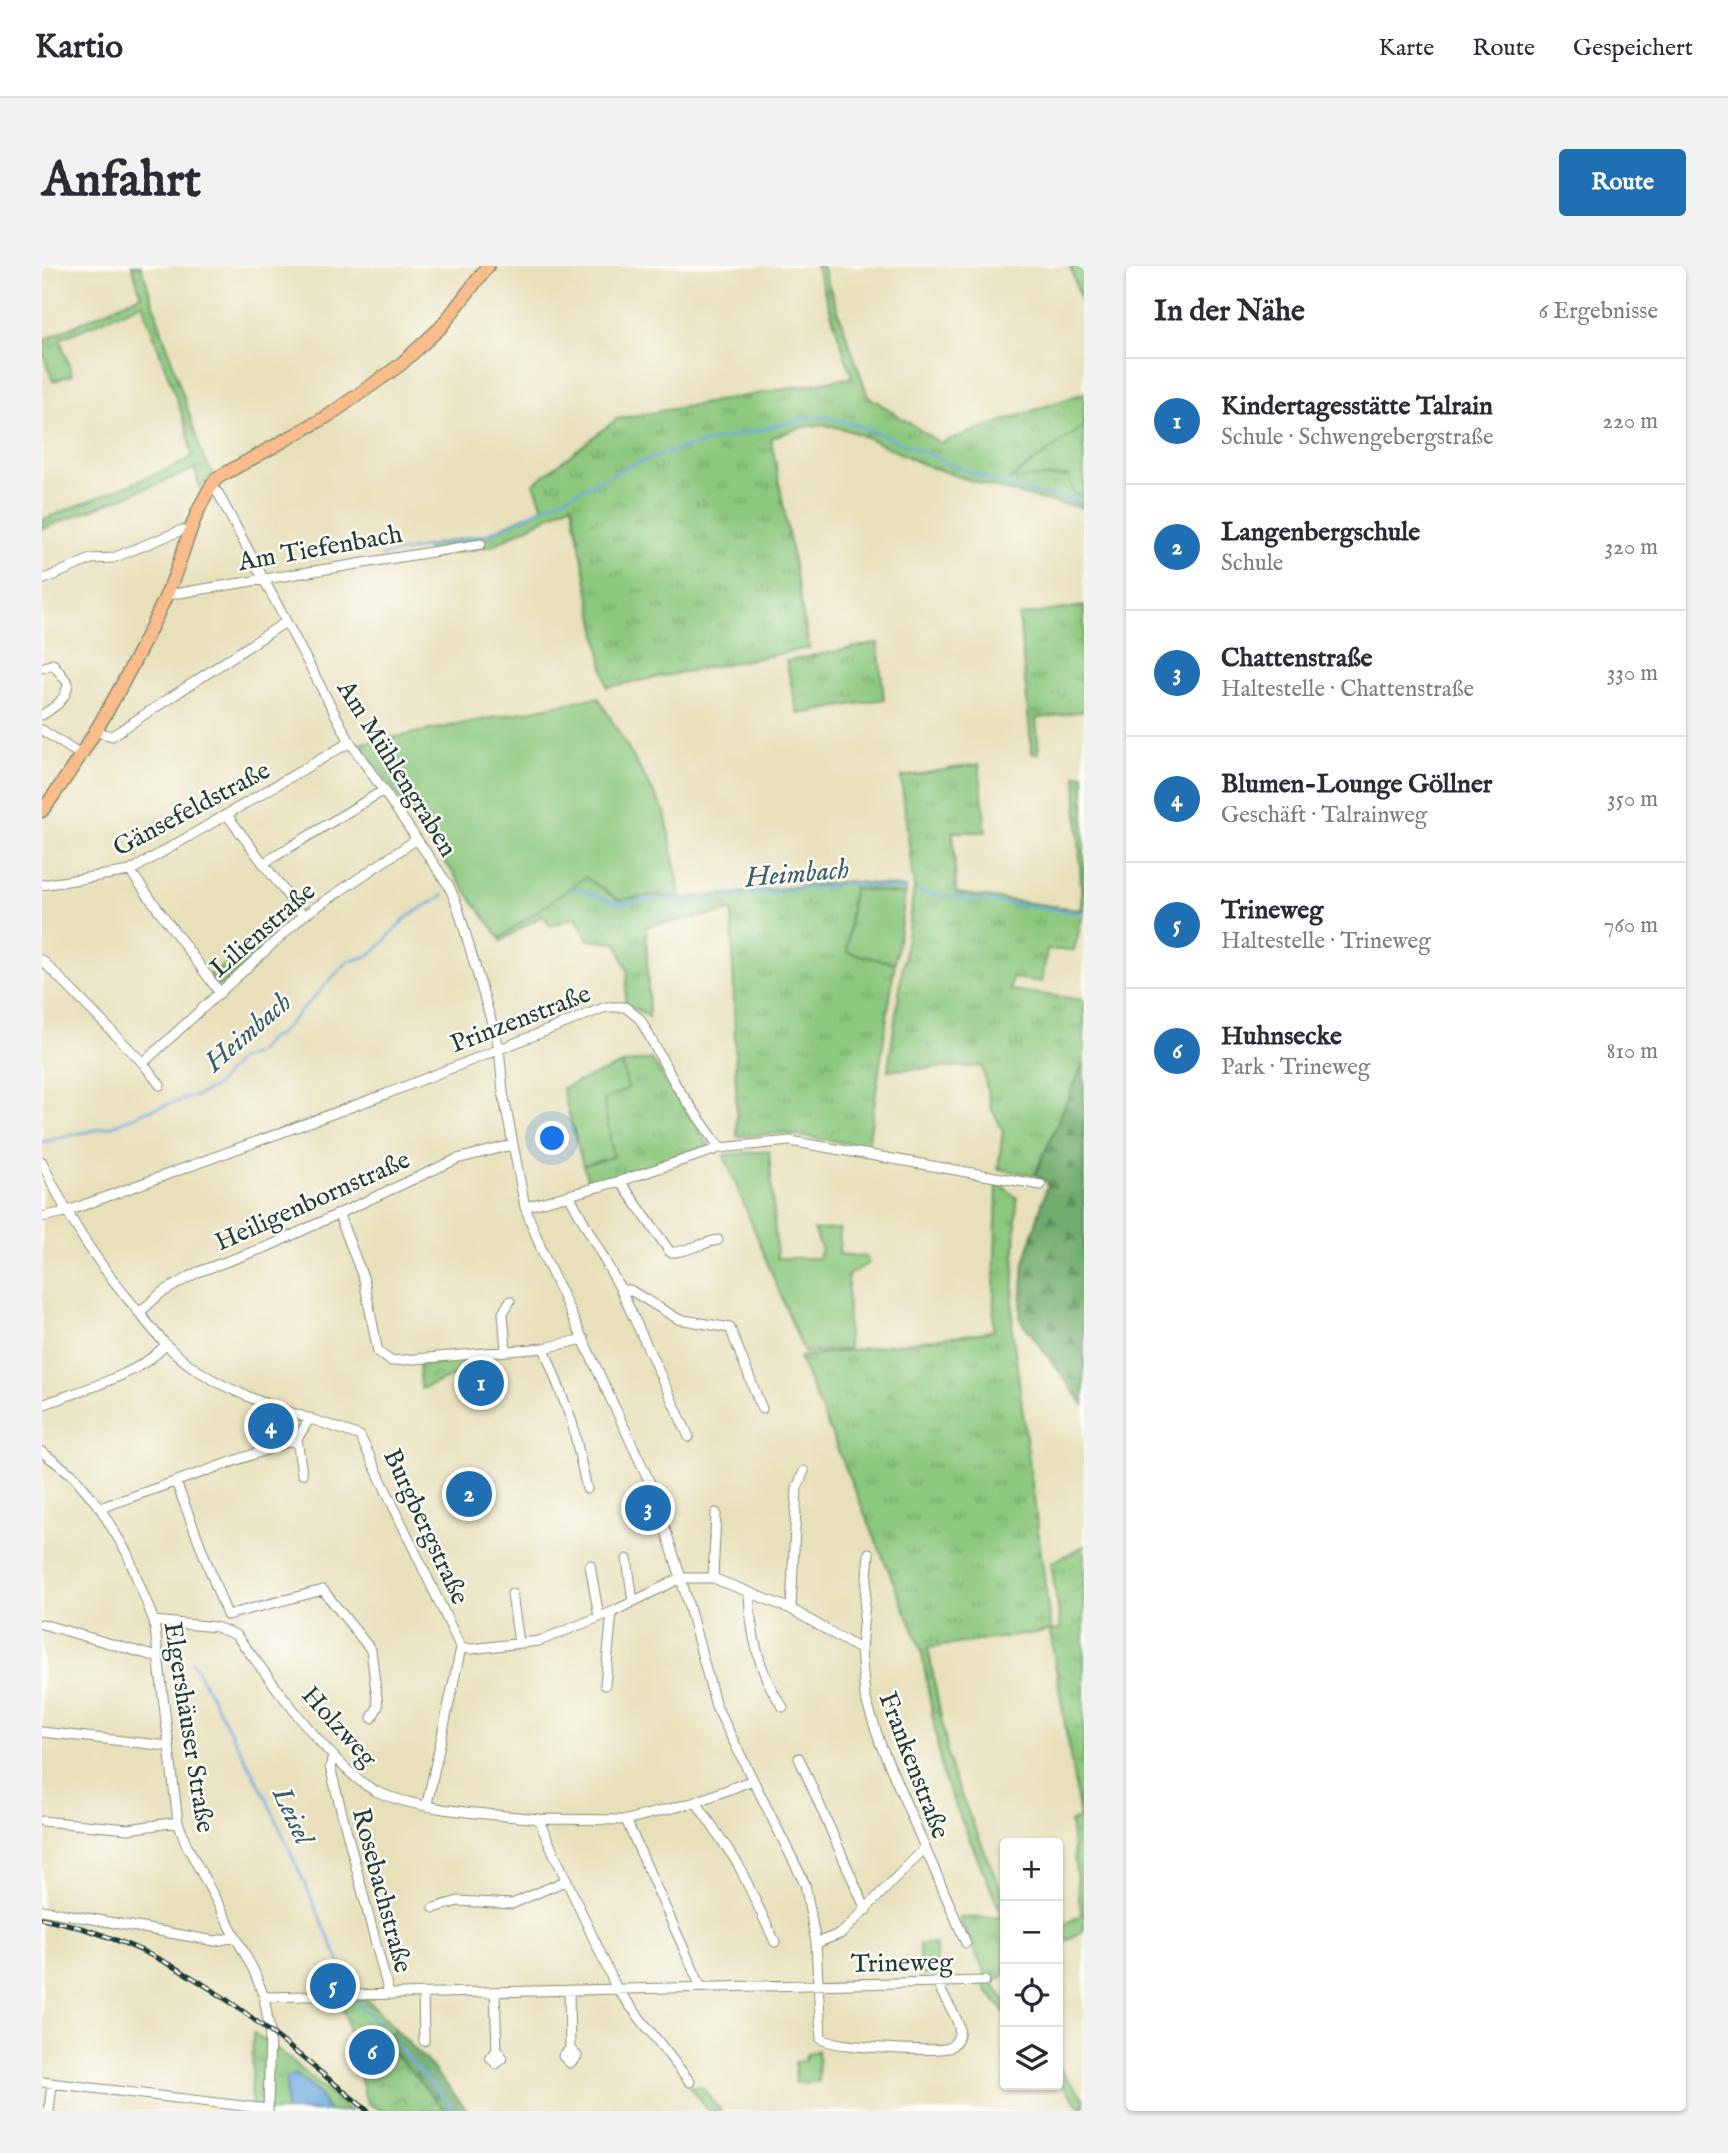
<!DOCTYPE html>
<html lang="de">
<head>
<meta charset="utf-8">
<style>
  :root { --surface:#fff; --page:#f2f2f3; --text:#2b2b33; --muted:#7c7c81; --line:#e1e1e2; --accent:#1f6fb2 }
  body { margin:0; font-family:"IM FELL English",serif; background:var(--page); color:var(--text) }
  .controls { position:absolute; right:21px; bottom:21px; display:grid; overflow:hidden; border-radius:7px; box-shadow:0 2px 5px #0004 }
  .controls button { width:63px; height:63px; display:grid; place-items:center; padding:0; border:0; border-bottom:2px solid var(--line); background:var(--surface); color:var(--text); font:35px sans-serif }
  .you { position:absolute; left:511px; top:873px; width:24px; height:24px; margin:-18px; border:5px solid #fff; border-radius:50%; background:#1a73e8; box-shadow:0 0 0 10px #1a73e833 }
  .badge { display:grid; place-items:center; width:46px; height:46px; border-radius:50%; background:var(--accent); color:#fff; font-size:23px; font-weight:700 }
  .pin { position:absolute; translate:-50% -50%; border:4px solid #fff; box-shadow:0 2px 7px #0006 }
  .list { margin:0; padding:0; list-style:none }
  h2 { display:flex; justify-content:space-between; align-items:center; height:91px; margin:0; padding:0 28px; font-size:30px }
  h2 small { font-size:23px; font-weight:400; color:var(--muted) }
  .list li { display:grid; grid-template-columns:46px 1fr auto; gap:21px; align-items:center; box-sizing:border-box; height:126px; padding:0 28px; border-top:2px solid var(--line) }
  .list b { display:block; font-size:26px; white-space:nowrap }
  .list p { margin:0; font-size:23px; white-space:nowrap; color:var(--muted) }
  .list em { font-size:23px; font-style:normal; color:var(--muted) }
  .icon { flex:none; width:38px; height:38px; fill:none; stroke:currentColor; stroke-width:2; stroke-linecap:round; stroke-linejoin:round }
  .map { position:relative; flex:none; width:1042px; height:1845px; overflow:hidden; border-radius:7px }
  header { display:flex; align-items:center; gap:42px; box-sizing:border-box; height:98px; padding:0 35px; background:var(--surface); border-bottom:2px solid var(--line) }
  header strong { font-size:33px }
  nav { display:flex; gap:38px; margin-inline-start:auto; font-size:24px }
  .intro { display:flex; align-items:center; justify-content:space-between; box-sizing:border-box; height:168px; padding:0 42px }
  h1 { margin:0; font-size:49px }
  .button { padding:18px 32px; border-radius:7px; background:var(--accent); color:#fff; font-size:24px; font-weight:700 }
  main { display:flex; gap:42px; padding:0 42px }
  aside { flex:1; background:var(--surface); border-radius:7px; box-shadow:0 2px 5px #0004 }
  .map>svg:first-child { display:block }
  .grass { fill:url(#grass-tufts); stroke:#568259; stroke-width:2 }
  .forest { fill:url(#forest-firs); stroke:#487450; stroke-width:2 }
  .park { fill:url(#park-crowns); stroke:#568259; stroke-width:2 }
  .garden { fill:#8cc87e; stroke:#568259; stroke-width:2 }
  .water { fill:#71abe1; stroke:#48748a; stroke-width:2 }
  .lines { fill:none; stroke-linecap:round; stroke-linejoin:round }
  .stream { stroke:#71abe1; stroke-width:2.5 }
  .minor-casing { stroke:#848e78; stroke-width:11 }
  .major-casing { stroke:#848e78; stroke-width:15 }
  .minor { stroke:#fff; stroke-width:9 }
  .major { stroke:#f9bc8a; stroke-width:12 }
  .rail-casing { stroke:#1f3d34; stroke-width:5 }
  .rail { stroke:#fdfcf7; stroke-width:2.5; stroke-dasharray:8; stroke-linecap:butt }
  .labels { text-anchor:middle; stroke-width:5; stroke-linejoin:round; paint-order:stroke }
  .street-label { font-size:26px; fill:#1f3d34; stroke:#fdfcf7 }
  .water-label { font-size:28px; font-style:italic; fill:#385e68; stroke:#fdfcf7 }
</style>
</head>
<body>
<header>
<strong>Kartio</strong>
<nav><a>Karte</a><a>Route</a><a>Gespeichert</a></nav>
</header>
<div class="intro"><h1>Anfahrt</h1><a class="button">Route</a></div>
<main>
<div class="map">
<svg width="1042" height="1845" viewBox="0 0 1042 1845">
  <defs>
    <pattern id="grass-tufts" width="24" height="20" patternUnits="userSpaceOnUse" patternTransform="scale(1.75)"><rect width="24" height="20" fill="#8cc87e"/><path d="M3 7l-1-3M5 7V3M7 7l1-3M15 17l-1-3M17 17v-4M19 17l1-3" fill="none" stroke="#72a468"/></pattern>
    <pattern id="forest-firs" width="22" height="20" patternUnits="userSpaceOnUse" patternTransform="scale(1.75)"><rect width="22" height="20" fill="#71ac6d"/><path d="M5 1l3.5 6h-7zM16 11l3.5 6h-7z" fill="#5c8d5a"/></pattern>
    <pattern id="park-crowns" width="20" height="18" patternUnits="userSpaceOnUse" patternTransform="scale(1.75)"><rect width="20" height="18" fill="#8cc87e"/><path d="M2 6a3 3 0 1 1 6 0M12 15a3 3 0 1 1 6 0" fill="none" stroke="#72a468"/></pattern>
  </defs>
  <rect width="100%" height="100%" fill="#fdfcf7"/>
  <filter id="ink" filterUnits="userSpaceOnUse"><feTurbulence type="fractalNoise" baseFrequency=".0143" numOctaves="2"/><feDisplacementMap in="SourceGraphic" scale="14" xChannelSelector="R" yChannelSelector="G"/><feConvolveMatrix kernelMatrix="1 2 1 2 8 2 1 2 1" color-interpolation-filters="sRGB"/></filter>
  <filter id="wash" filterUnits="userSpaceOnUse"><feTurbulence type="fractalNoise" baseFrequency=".00686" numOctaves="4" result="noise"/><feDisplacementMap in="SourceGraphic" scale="28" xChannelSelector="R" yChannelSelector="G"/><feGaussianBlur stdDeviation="1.57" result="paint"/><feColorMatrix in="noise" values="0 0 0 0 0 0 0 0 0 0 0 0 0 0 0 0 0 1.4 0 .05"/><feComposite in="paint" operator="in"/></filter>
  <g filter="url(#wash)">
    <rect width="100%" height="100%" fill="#e8e0bb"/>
    <path class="grass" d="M90,0H99L161,191L171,208L158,222L153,203L0,263V254L143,196L150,190L145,162L100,37L18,73L30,109L11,115L0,85V75L99,29Z
      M774,0H780L826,130L898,177L1042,127V160L970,212L1027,210L1032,228L1042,229V242C986,232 939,219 886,200C857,189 807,157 775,159C761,159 743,168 729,172L767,382L565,421L530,238L450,280L388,291L384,280L445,268L501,242L492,217L575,153L810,111Z
      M1028,0H1042V46Z
      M1042,340V445L994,453L997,487H990L977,350Z
      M836,377L842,433L756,448L744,395Z
      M937,498L944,566H911L914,627L1040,644L1034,509L1042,508V645L1032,684H1005L1000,716L970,712L968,724L1042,734V795L993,909L956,903L961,864L949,842L940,800L846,804L872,622L859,511Z
      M543,611L577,634L614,629L639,632L688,628L807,615L863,622V629L811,622L805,686L853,697L826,880L739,867L695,871L690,645L604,660L607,751L583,737L586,706L575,677L546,674L534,651L508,660L501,649L459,675L458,672Z
      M609,793L668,881L547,918L541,899L571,891L562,834L586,822L580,798Z
      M955,916L975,932L970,1062L1009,1365L1019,1363L1009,1297L1042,1280V1664L1016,1679V1662L1039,1649L1028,1556L1038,1552L1008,1365L886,1382L909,1505L963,1634V1709L950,1717L963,1734V1747L940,1719L943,1707L917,1652L961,1651L901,1511L879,1382L757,1091L951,1065Z
      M211,1767L233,1781L308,1845H209Z
      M1016,1800L1042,1833V1845L1016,1814Z
      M647,1820H659L679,1845H667Z"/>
    <path class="forest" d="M1042,796V1139L978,1053L982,997L1006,917L993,909Z
      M353,1763L389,1800L426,1845H403L337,1777Z"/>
    <path class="park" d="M227,670L230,676L184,718L176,720L167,709Z
      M447,1092V1096L379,1123L377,1098Z
      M877,1678H894V1709H878Z
      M325,1733L353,1763L338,1777L360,1795L403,1845H341L325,1837L299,1734Z
      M776,1784L777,1816L754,1817L753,1796L763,1795L764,1789Z"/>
    <path class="garden" d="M1042,160V229L1032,228L1026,210L968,213Z
      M556,431L623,546L639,632L614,629L577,634L543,611L458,672L318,478Z
      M811,622L863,629L853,697L805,686Z
      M580,798L586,822L562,834L571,891L541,899L520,822Z
      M727,885L735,992H776L780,984L772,964L798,963L797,988L823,991L827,997L806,1009V1083L762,1087L682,889Z"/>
    <path class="water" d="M253,1808L277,1828L286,1845H244V1811Z"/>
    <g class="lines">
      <path class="stream" d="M339,290L448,268L589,199L631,185L770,151C803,151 832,166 862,178C920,203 978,231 1042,234
        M530,621L578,638L620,632L642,636L807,618L862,624
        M876,626L1041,647
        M0,876L71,860L102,846L156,829L174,820L196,794L215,787L227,773L236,769L306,695C341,690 340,673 363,653C374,643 389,638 402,629
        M150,1395L224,1531L310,1723
        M314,1734L414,1845"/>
    </g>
  </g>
  <g filter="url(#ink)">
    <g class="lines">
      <g class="minor-casing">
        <path id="minor" d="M168,221L176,227L308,476L407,620L416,642L457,781L461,826L483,941L502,990L609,1219L639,1312L674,1440L763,1618L774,1677L779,1773C790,1781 891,1786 907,1782C934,1763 900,1738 896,1716
          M0,314L49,293L71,292L140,264L149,265
          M125,329L439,278
          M0,402L11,398L26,417C25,433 13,441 0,449
          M0,464L37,488
          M52,465L70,470L242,357
          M185,549L261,650
          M222,597L342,524
          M88,605L178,727
          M0,619L88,605L308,476
          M0,694L101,797L118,819
          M101,797L261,650L375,573
          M0,896C28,957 53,993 95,1044C114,1068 129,1087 155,1104C203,1136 265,1150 318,1170L419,1382L385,1538
          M578,915L628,986C639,988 662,976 676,974
          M527,929L579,1024L647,1171
          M483,941L578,915L678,882
          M297,949L322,1014L336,1086L349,1095L502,1082L542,1073
          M0,951L23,946L344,828L564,741H583L598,753L635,821L678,882L748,875L999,919
          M579,1024H588L636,1053L688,1062L720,1143
          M97,1047L119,1027L156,1006L227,980L415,893L470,879
          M502,1082L530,1156L545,1223
          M464,1084L461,1047L468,1035
          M0,1139C36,1125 98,1109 122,1080
          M255,1173L260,1208
          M0,1186L32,1210L58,1242L85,1287L112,1355L136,1556L144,1578L212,1705L222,1731L228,1766L226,1845
          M134,1216L185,1349L281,1324L329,1384L336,1440L330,1452
          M58,1242L255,1173L268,1152
          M827,1287L819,1384L823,1431L838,1477L924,1677
          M585,1293L591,1335
          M548,1299L557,1351
          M671,1312L674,1247
          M707,1326C708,1364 717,1410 741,1441
          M470,1328L477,1377
          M749,1343L755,1222L762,1205
          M112,1355L174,1361L194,1369C226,1409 294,1509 338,1527C380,1545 450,1548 496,1553L575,1723L648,1816
          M0,1358L115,1391
          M419,1382L429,1383L497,1375L570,1346L639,1312H671L749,1343L819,1384
          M563,1419L570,1346
          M0,1466L126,1480
          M291,1491L288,1501L347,1728
          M757,1492L824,1644
          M654,1536L696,1598L733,1676
          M496,1553L584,1554L654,1536L711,1514
          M584,1554L659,1721
          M0,1555L86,1563L136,1556
          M392,1642L416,1635L470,1638L525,1614
          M0,1644L173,1675L194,1671
          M774,1677L800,1667L882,1583
          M527,1724L528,1783L535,1790L528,1797L521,1790L528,1783
          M453,1726L455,1785L461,1792L454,1798L448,1791L455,1785
          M381,1727L382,1775
          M222,1731L943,1715
          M0,1816L226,1843
          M7,1845L10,1818"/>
      </g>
      <g class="major-casing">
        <path id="major" d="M0,545C49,480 90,404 124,330C142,292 149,246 175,212L286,150L358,99L399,61L446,0"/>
      </g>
      <use href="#minor" class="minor"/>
      <use href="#major" class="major"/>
      <g class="rail-casing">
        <path id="rail" d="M0,1652C139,1681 219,1759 326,1845"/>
      </g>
      <use href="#rail" class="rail"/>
    </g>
  </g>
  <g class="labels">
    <g class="street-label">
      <text transform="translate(278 281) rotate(-10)" y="9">Am Tiefenbach</text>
      <text transform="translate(356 502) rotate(58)" y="9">Am Mühlengraben</text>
      <text transform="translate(149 542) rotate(-28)" y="9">Gänsefeldstraße</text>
      <text transform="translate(220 663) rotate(-41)" y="9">Lilienstraße</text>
      <text transform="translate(478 752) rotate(-21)" y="9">Prinzenstraße</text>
      <text transform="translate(270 934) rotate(-24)" y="9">Heiligenbornstraße</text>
      <text transform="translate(385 1260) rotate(65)" y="9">Burgbergstraße</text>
      <text transform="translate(298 1460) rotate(48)" y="9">Holzweg</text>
      <text transform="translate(148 1461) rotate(81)" y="9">Elgershäuser Straße</text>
      <text transform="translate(873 1499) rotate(69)" y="9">Frankenstraße</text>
      <text transform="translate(341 1624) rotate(75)" y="9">Rosebachstraße</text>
      <text transform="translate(860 1696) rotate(-1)" y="9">Trineweg</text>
    </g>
    <g class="water-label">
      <text transform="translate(755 606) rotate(-5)" y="10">Heimbach</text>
      <text transform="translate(205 765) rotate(-41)" y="10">Heimbach</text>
      <text transform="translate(252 1549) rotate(65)" y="10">Leisel</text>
    </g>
  </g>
</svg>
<div class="controls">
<button>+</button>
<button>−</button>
<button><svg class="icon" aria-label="locate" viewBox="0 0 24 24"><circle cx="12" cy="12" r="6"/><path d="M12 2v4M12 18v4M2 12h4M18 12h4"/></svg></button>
<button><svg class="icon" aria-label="layers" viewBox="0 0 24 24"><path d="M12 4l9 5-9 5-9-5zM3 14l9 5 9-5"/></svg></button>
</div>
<div class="you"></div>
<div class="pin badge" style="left:439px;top:1117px">1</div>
<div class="pin badge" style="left:427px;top:1228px">2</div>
<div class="pin badge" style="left:606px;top:1242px">3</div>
<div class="pin badge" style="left:229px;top:1160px">4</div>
<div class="pin badge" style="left:291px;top:1720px">5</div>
<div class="pin badge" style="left:330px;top:1786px">6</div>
</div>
<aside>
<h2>In der Nähe<small>6 Ergebnisse</small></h2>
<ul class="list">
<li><span class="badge">1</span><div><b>Kindertagesstätte Talrain</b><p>Schule · Schwengebergstraße</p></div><em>220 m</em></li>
<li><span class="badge">2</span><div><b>Langenbergschule</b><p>Schule</p></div><em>320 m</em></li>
<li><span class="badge">3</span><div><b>Chattenstraße</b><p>Haltestelle · Chattenstraße</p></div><em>330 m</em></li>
<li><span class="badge">4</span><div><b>Blumen-Lounge Göllner</b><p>Geschäft · Talrainweg</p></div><em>350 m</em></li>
<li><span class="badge">5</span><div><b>Trineweg</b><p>Haltestelle · Trineweg</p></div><em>760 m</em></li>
<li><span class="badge">6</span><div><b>Huhnsecke</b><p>Park · Trineweg</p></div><em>810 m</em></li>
</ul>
</aside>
</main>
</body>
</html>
